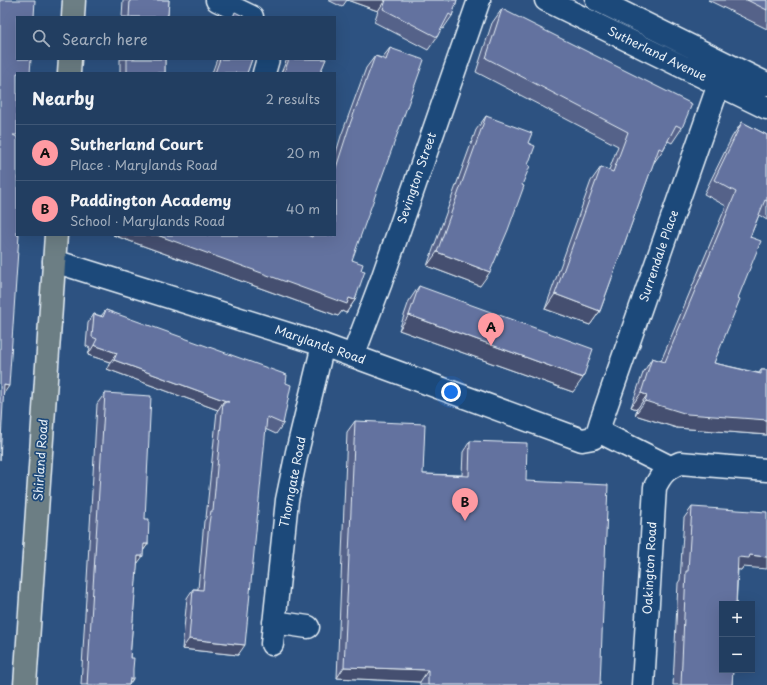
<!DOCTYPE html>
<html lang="en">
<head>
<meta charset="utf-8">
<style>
  :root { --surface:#223e61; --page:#2e496a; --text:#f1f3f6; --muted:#a2aebd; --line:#3f5776; --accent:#ff9aa2 }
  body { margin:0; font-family:"Playpen Sans",sans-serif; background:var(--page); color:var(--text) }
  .controls { position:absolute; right:12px; bottom:12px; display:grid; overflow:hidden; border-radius:0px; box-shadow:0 4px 16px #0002 }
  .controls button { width:36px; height:36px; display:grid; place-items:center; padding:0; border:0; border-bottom:1px solid var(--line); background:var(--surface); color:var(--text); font:20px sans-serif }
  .you { position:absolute; left:451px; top:392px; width:14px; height:14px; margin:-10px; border:3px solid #fff; border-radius:50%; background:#1a73e8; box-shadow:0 0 0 6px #1a73e833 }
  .badge { display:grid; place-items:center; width:26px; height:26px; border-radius:50%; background:var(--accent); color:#111; font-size:13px; font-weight:700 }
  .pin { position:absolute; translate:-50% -33px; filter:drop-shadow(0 1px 2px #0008) }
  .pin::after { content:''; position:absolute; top:21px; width:14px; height:12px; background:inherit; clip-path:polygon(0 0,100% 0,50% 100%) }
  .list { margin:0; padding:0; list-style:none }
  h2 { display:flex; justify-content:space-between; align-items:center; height:52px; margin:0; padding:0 16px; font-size:17px }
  h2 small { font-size:13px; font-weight:400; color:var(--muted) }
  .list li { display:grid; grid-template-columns:26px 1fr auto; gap:12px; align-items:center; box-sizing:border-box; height:56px; padding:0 16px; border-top:1px solid var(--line) }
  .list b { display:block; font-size:15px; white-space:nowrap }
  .list p { margin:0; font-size:13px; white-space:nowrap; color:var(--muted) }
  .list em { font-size:13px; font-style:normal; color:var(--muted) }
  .icon { flex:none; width:22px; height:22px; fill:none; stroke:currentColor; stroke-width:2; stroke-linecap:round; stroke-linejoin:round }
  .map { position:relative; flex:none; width:767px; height:685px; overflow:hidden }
  .search { position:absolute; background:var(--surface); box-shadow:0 4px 16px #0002; left:16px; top:16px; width:320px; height:44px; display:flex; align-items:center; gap:10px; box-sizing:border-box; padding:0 14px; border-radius:0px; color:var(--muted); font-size:15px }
  .panel { position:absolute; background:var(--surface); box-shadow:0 4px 16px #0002; left:16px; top:72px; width:320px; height:164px; border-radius:0px }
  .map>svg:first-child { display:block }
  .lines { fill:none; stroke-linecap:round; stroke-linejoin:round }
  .minor-casing { stroke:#e8f1f8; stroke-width:25 }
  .major-casing { stroke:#e8f1f8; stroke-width:25 }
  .minor { stroke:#1f4a7a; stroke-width:22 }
  .major { stroke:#6c7e84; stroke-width:22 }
  .wall { fill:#556289; stroke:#e8f1f8 }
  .shaded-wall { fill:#45506f; stroke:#e8f1f8 }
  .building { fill:#63729f; stroke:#e8f1f8 }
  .labels { text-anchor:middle; stroke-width:3.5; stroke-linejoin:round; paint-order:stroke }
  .street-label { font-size:12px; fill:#e8f1f8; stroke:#1f4a7a }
</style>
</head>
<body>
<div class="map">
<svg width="767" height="685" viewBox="0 0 767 685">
  <rect width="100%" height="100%" fill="#2d5281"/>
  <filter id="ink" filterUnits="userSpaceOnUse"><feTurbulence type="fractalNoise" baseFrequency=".025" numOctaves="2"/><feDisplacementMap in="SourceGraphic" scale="8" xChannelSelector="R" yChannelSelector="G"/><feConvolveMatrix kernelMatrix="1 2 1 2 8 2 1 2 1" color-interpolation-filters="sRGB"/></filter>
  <g filter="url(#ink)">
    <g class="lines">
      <g class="minor-casing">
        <path id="minor" d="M217,0L252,17
          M546,0L767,108
          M597,0L767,84
          M264,73L268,59
          M54,261L323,345L582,440L593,438L598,431L601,421L719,84L728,65
          M353,356L381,282L479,0
          M598,431L670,467
          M274,622L308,627
          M272,644L287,500L297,452L323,345
          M643,685L655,487C662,473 666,469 680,463L767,470"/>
      </g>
      <g class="major-casing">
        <path id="major" d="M73,17L74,0
          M69,73L70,59
          M25,685L56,235"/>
      </g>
      <use href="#minor" class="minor"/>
      <use href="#major" class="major"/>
    </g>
    <path class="wall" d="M123,0H169L168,15L167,17H122Z
      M328,0H457L452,16L443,29L441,28L437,37L428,50L374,22L378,11L347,0L342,7Z
      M708,0H767V29Z
      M502,9L682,128L672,143L668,141L663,150L653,164L600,311L590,325L545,309L591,181L601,167L609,170L618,146L476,72L492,23Z
      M390,48L352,260L361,270L355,300L346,313L342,311L338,316L113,235H335V156L341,136L366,68L375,56L382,58Z
      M120,59H165V73H120Z
      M217,59H252L247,73H212Z
      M287,59H326L320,73H281Z
      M486,116L528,143L480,286L427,266L476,130Z
      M742,122L767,135V220L759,215L750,237L738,298L714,363L759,373L761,370H767V435L677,428L635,415L637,409L631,407L643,373L652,358L661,361L726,206L704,194L732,137Z
      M419,286L573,392L399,330L409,301Z
      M106,310L286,383L283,424L276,434L265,429L238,655L182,649L187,598L193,589H198L204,521L206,518L217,411L218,410L107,369L110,362L88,355L90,348L86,346L88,323L94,314L101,316Z
      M105,393L145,519L148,544L143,551L137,564L130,658L129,685H81L97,404Z
      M355,421L423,474L462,475L463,452L470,441L526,481L600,685H420V682L337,678L347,432Z
      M692,507L743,567L741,570L738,569L732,685H673L678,583L680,580L684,518Z"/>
    <path class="shaded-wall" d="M347,0H385L378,11Z
      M113,235H157L355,300L346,313L342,311L338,316Z
      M437,252L490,272L480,286L427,266Z
      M555,294L600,311L590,325L545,309Z
      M409,315L583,378L573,392L399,330Z
      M94,345L117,353L110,362L88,355Z
      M114,360L229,402H223L218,410L107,369Z
      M4,385L9,386L0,399Z
      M641,393L647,395L637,409L631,407Z
      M645,401L767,420V435L677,428L635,415Z
      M144,544H148L140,555Z
      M750,555L767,557V569L743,567L741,570L730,569L738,557Z
      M138,556H143L135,567Z
      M189,639L245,645L238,655L182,649Z
      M344,667L428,670L420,682L337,678Z
      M130,679H133L129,685Z"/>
    <path class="building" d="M0,0H35L34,17H17V59H31L30,73H17V135H13L17,137V235H19L9,386L4,385L0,460Z
      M130,0H169L168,15H167V17H129Z
      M386,0H457L452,16L449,14L437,37L383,9Z
      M747,0H767V10Z
      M502,9L692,104L682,128L676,125L663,150L659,148L600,311L555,294L601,167L613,172L628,132L486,58Z
      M235,12L245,17H233Z
      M390,48L424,60L352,260L363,264L361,270L365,271L355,300L349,298L347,304L157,235H307L312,237L313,235H335V171L350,124L375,56L386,60Z
      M127,59H165V73H127Z
      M220,59H252L247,73H215Z
      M289,59H326L320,73H284Z
      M486,116L532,133L528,143L535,146L528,165L530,166L522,185L524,186L508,230L490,272L437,252Z
      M742,122L767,135V201L765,200L750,237L761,241L738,298L740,299L714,363L761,374V370H767V420L687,414L645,401L647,395L641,393L652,358L665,362L736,192L714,180Z
      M419,286L593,349L583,378L409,315Z
      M106,310L287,375L286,383L291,385L283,424L267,417L245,645L189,639L193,589L203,590L209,523L211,511H213L223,402H229L114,360L117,353L94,345L97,339L92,337L94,314L103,317Z
      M105,393L151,396L145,519H149L148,544H144L143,556H138L130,658H134L133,669V679H130L129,685H87Z
      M355,421L425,424L423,474L469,476L470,441L527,443L526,481L608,485L600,685H428V670L344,667Z
      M692,507L767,512V557L750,555L749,558L738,557L736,604H722V670H733L732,685H681L686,571H688Z"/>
  </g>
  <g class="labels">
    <g class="street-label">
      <text transform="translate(657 54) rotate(26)" y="4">Sutherland Avenue</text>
      <text transform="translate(417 178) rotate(-71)" y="4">Sevington Street</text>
      <text transform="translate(659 256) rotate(-71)" y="4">Surrendale Place</text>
      <text transform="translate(320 345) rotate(19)" y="4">Marylands Road</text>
      <text transform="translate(41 460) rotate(-86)" y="4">Shirland Road</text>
      <text transform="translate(293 482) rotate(-79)" y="4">Thorngate Road</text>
      <text transform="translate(650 568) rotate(-87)" y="4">Oakington Road</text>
    </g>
  </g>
</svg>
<div class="controls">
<button>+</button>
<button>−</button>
</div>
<div class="you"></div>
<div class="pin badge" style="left:491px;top:346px">A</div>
<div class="pin badge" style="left:465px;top:521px">B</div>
<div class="search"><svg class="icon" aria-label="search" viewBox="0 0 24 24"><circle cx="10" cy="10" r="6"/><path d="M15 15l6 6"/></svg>Search here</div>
<section class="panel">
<h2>Nearby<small>2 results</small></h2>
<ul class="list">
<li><span class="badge">A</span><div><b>Sutherland Court</b><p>Place · Marylands Road</p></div><em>20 m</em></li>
<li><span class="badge">B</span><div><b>Paddington Academy</b><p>School · Marylands Road</p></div><em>40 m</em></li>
</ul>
</section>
</div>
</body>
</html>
